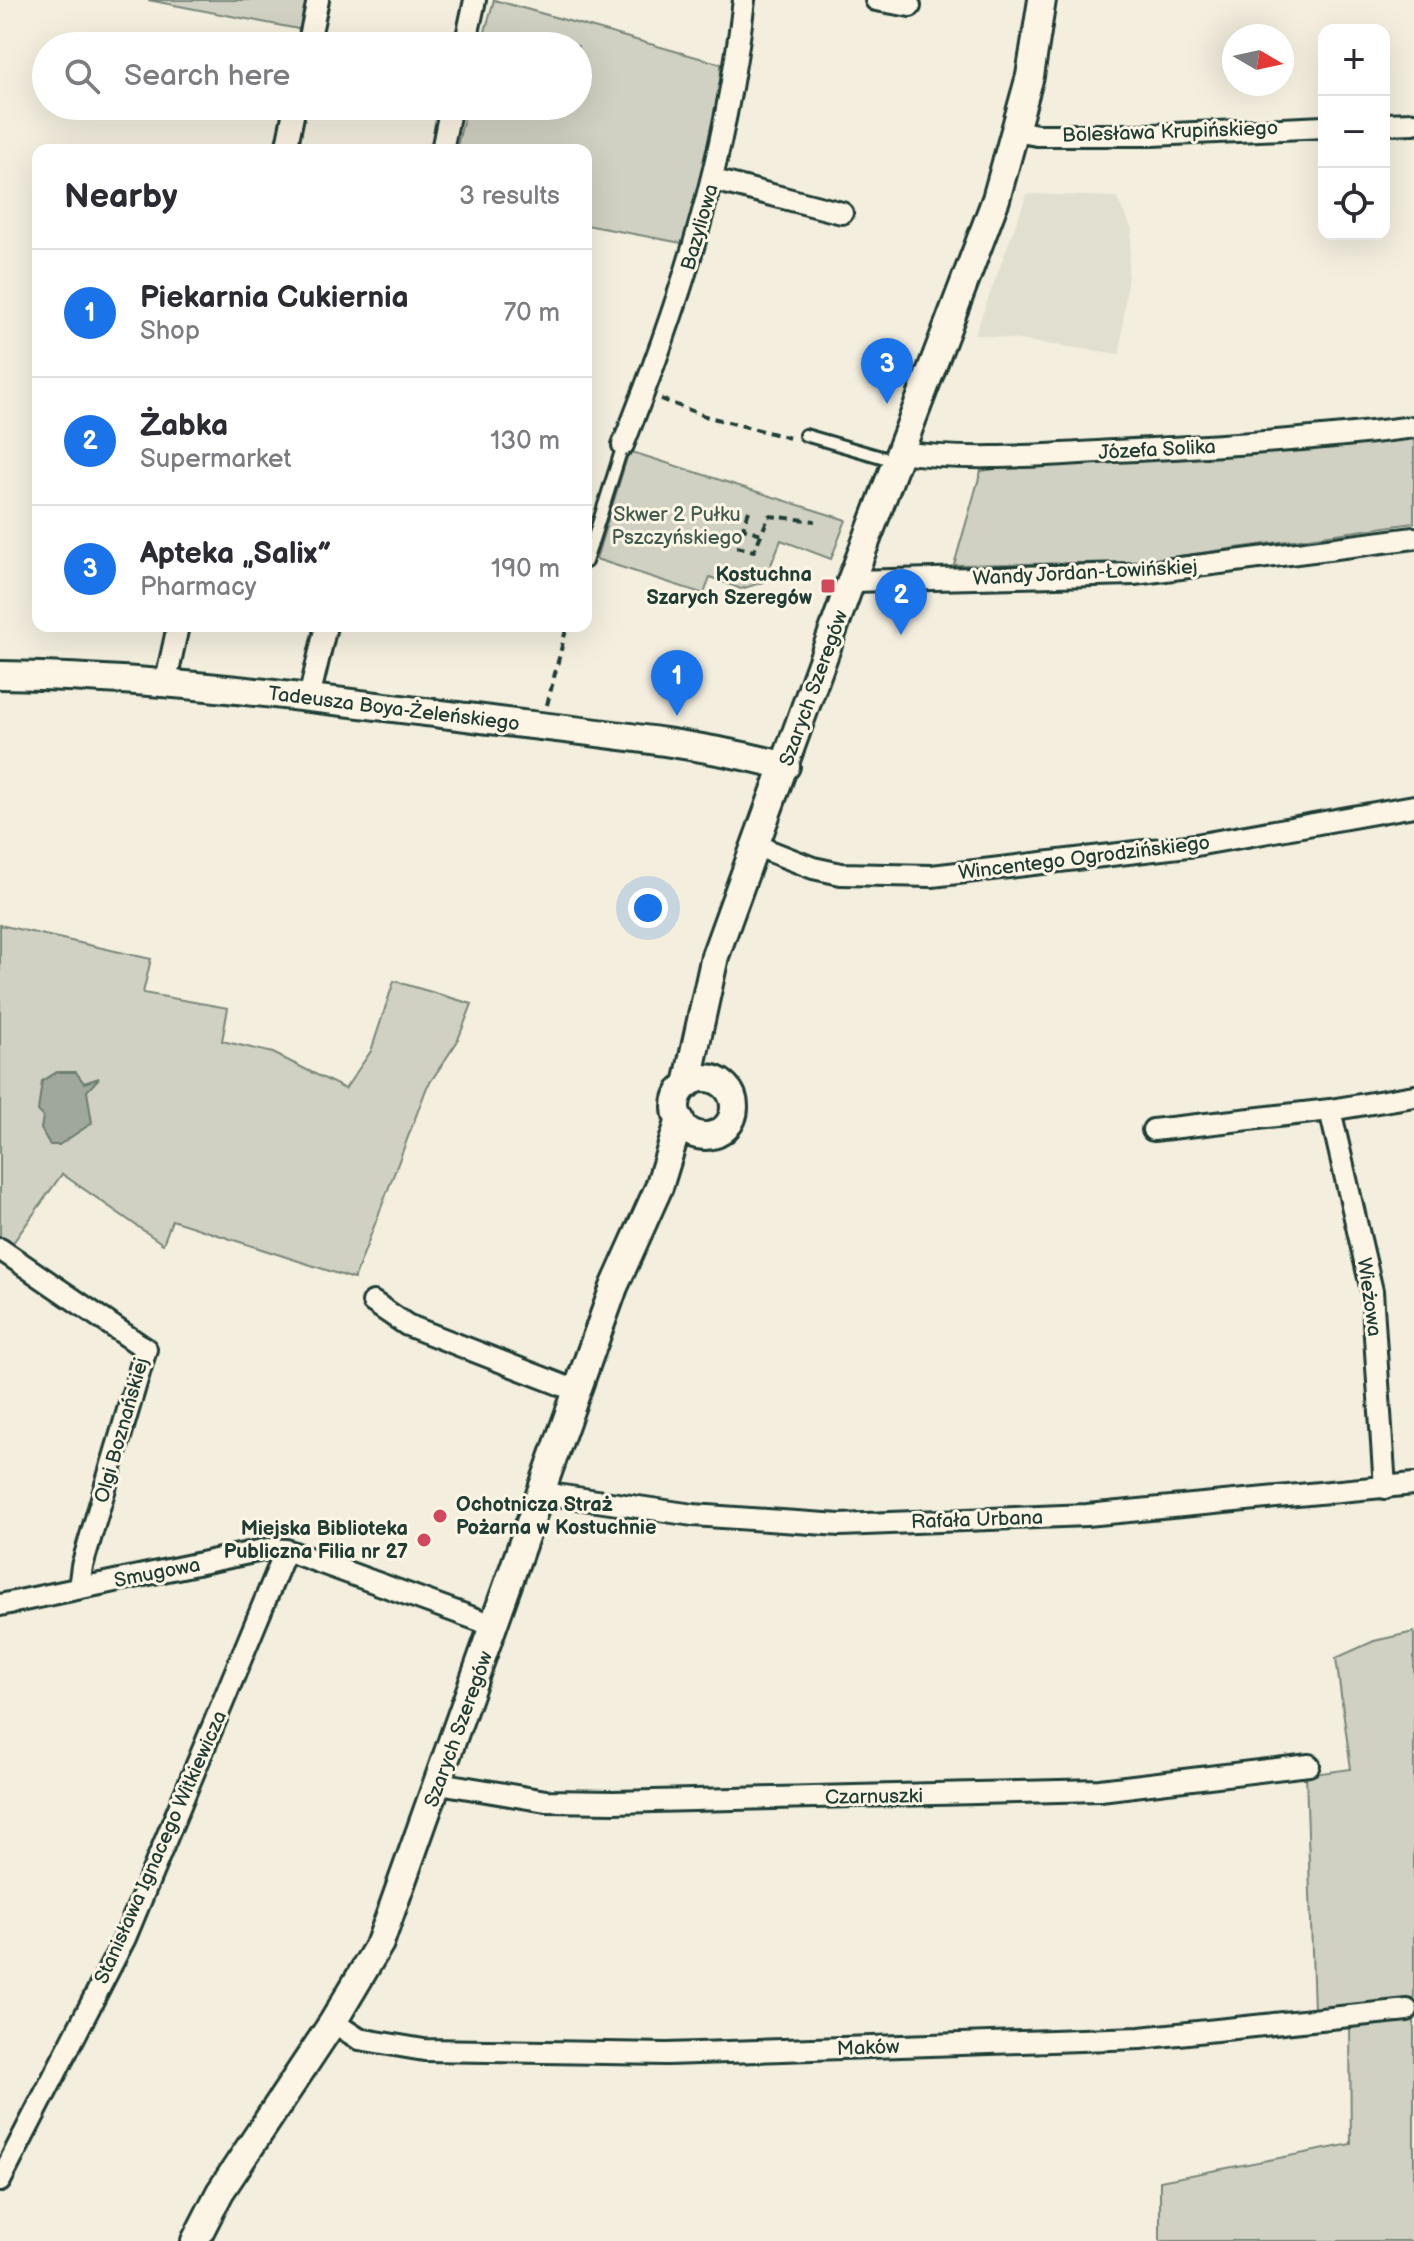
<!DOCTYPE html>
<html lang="en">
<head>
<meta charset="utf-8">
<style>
  :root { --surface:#fff; --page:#f2f2f3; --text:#2b2b33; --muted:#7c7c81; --line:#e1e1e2; --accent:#1a73e8 }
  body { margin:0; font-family:"Balsamiq Sans",sans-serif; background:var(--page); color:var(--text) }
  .controls { position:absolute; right:24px; top:24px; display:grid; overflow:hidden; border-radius:16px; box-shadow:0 8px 32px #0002 }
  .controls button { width:72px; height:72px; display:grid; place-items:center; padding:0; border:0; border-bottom:2px solid var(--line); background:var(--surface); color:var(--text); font:40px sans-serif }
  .compass { position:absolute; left:1222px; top:24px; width:72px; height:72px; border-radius:50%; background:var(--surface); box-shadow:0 8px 32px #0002; rotate:99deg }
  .you { position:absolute; left:648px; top:908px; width:28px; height:28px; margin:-20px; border:6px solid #fff; border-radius:50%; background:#1a73e8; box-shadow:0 0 0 12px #1a73e833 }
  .badge { display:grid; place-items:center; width:52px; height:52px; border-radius:50%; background:var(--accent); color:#fff; font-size:26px; font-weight:700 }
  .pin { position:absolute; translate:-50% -66px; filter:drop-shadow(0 2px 4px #0008) }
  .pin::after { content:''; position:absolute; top:42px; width:28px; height:24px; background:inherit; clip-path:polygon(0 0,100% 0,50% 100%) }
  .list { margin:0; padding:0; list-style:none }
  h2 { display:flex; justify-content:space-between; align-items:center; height:104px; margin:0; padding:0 32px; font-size:34px }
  h2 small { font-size:26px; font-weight:400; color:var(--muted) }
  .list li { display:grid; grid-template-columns:52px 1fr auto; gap:24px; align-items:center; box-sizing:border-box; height:128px; padding:0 32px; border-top:2px solid var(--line) }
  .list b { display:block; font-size:30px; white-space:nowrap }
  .list p { margin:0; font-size:26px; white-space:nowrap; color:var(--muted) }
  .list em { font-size:26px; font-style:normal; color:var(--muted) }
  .icon { flex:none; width:44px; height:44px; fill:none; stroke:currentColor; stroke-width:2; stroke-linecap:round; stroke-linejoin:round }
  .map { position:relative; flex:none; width:1414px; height:2241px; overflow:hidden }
  .search { position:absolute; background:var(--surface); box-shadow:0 8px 32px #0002; left:32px; top:32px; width:560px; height:88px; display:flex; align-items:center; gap:20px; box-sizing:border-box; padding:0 28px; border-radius:44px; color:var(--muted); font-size:30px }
  .panel { position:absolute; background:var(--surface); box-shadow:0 8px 32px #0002; left:32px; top:144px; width:560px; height:488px; border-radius:16px }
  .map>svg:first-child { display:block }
  .built { fill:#e1dfd0 }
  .green { fill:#d0d1c2; stroke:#78877b; stroke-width:2 }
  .water { fill:#a0a89b; stroke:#6c7d72; stroke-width:2 }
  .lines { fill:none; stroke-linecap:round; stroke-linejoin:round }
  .service-casing { stroke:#1f3d34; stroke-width:16 }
  .minor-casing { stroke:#1f3d34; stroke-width:26 }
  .tertiary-casing { stroke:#1f3d34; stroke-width:32 }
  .path { stroke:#1f3d34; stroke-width:4; stroke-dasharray:8 6; stroke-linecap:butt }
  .service { stroke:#fcf5e5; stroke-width:10 }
  .minor { stroke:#fcf5e5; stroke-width:20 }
  .tertiary { stroke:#fcf5e5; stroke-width:26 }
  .poi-dot { fill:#d1495b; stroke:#fcf5e5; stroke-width:3 }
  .labels { text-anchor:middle; stroke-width:6; stroke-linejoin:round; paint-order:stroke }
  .street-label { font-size:20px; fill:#1f3d34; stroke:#fcf5e5 }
  .park-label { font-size:20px; fill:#425b50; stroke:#fcf5e5 }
  .poi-label { font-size:20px; font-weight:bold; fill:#1f3d34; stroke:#fcf5e5; text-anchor:end }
</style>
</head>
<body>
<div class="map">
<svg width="1414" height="2241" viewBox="0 0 1414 2241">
  <rect width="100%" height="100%" fill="#f3eede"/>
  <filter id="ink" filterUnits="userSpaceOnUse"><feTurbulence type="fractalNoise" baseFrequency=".0125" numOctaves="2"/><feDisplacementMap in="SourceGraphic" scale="16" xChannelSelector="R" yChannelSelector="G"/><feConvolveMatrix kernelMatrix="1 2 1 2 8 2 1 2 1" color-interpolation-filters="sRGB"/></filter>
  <g filter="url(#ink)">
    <path class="built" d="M1027,194L1116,197L1132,229L1120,354L975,334Z"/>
    <path class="green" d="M148,0H316L309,31Z
      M494,0L721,64L720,103L687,244L586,225V150H456L467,106H578V46H481Z
      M1414,436V523L1136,562L954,565L981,471C1040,462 1099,463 1158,460C1244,455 1329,447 1414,436Z
      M629,451L846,520L831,559L781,540L764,582L741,589L710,577L704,594L596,559Z
      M0,925L151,959L143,993L228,1008L222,1041L273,1053L345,1089L371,1051L394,981L472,1004L457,1042L427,1087L354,1279L172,1220L163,1244L62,1174L10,1247L0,1239Z
      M1414,1632V1999L1350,2009L1314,2010L1306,1775L1351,1769L1336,1658L1374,1641Z
      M1414,2017V2241H1160V2181L1351,2144L1350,2024Z"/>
    <path class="water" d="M57,1072H76L84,1083L99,1078L87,1091L92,1123L59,1145H50L41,1129L43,1116L38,1111L42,1081Z"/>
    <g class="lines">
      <g class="service-casing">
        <path id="service" d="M805,435L895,461
          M586,562L623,445"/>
      </g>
      <g class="minor-casing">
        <path id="minor" d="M876,0L910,6
          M308,46L318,0
          M465,46L475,0
          M1384,124L1414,123
          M1016,131L1037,135H1152L1324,127
          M286,150L295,106
          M442,150L451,106
          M714,180L842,213
          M623,445C683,295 725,162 744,0
          M900,452C970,462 1044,455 1114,451C1215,446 1314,440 1414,427
          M851,581L1134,574L1414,538
          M166,681L178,626
          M309,698L326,626
          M757,846L813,868L841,874L932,876L1196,845L1414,806
          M1330,1110L1372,1291L1385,1488
          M1153,1130L1330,1110L1414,1096
          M0,1249L146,1349L82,1566L79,1588
          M373,1302L407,1325L577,1391
          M542,1488L556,1495L693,1515L840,1525L1087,1515L1414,1484
          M0,1605L268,1549L286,1550L495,1626
          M439,1783L546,1801L614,1802L1100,1790L1309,1765
          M333,2022L359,2039L424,2050L667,2054L1140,2038L1407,2010
          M0,2181L125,1938L286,1550"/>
      </g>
      <g class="tertiary-casing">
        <path id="tertiary" d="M0,675C157,677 311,698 467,717C573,731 681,739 786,766
          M676 1107a29 29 0 1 1 58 0a29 29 0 1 1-58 0Z
          M687,1085L715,956L851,581L996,199L1030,76L1042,0
          M195,2241L220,2192L333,2022L380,1943L614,1287L659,1187L680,1119"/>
      </g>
      <path class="path" d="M661,399L705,416L794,439
        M749,511L743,528L761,534
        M682,534L754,551L769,516L815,521
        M547,705L567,626"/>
      <use href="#service" class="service"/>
      <use href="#minor" class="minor"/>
      <use href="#tertiary" class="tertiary"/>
    </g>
  </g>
  <g class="poi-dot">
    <rect x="820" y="578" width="16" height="16" rx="4"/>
    <circle cx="440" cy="1516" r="8"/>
    <circle cx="424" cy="1540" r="8"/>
  </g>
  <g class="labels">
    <g class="street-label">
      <text transform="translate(1170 131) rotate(-2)" y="7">Bolesława Krupińskiego</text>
      <text transform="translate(699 227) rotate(-74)" y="7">Bazyliowa</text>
      <text transform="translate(1157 449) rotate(-3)" y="7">Józefa Solika</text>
      <text transform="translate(1085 572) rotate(-3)" y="7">Wandy Jordan-Łowińskiej</text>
      <text transform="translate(813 688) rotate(-70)" y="7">Szarych Szeregów</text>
      <text transform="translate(394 708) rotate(7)" y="7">Tadeusza Boya-Żeleńskiego</text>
      <text transform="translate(1084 857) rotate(-7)" y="7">Wincentego Ogrodzińskiego</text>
      <text transform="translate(1370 1297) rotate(82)" y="7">Wieżowa</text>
      <text transform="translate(121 1430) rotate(-74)" y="7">Olgi Boznańskiej</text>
      <text transform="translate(977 1519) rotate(-2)" y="7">Rafała Urbana</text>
      <text transform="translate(157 1572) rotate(-11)" y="7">Smugowa</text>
      <text transform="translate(458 1729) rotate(-70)" y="7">Szarych Szeregów</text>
      <text transform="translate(874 1796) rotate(-1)" y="7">Czarnuszki</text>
      <text transform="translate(160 1847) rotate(-66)" y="7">Stanisława Ignacego Witkiewicza</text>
      <text transform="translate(868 2047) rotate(-2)" y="7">Maków</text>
    </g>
    <g class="park-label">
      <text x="677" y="521">Skwer 2 Pułku<tspan x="677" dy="23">Pszczyńskiego</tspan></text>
    </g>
    <g class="poi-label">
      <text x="812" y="581">Kostuchna<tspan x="812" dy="23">Szarych Szeregów</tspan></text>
      <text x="456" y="1511" text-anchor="start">Ochotnicza Straż<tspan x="456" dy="23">Pożarna w Kostuchnie</tspan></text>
      <text x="408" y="1535">Miejska Biblioteka<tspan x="408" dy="23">Publiczna Filia nr 27</tspan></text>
    </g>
  </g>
</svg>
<div class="controls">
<button>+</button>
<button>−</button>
<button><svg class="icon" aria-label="locate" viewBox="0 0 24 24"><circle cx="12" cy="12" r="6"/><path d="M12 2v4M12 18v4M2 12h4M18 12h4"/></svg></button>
</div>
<svg class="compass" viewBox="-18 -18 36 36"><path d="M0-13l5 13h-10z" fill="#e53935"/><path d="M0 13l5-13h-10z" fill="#7c7c81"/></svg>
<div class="you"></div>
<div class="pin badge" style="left:677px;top:716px">1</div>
<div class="pin badge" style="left:901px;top:635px">2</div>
<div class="pin badge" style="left:887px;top:404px">3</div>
<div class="search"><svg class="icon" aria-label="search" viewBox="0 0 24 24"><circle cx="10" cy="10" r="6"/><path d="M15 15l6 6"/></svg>Search here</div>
<section class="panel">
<h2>Nearby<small>3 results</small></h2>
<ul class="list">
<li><span class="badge">1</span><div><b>Piekarnia Cukiernia</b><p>Shop</p></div><em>70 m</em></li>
<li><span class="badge">2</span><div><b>Żabka</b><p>Supermarket</p></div><em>130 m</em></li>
<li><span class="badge">3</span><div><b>Apteka „Salix”</b><p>Pharmacy</p></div><em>190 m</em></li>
</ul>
</section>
</div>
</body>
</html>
